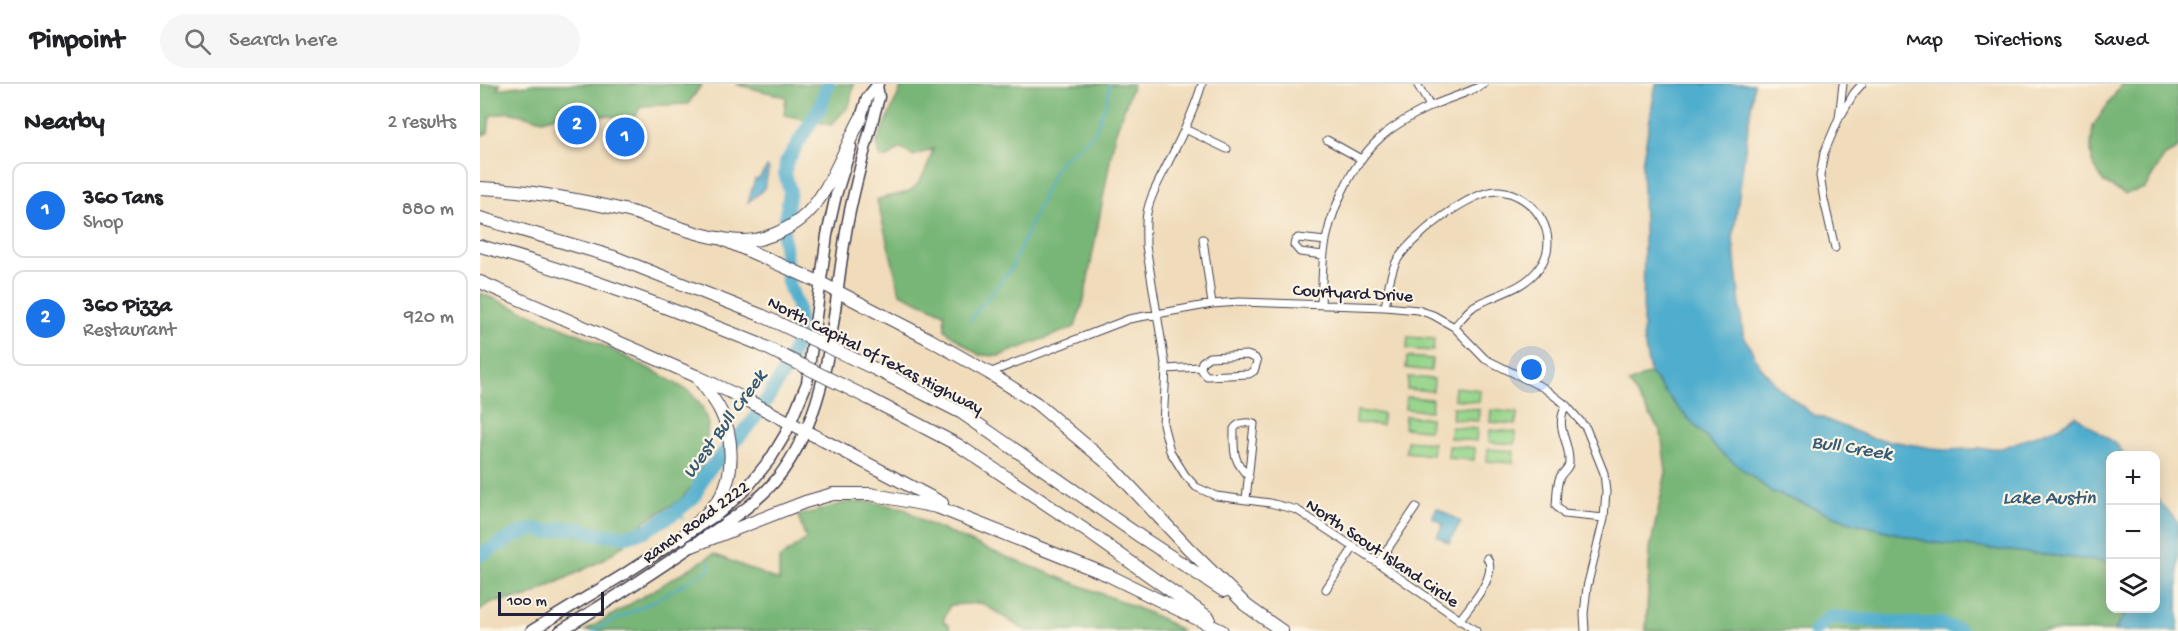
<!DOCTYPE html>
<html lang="en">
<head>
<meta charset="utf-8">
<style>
  :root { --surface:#fff; --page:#f6f6f6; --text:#202124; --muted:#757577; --line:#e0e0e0; --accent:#1a73e8 }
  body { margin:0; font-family:"Gochi Hand",sans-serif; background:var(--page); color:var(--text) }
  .controls { position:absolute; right:18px; bottom:18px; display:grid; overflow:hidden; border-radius:12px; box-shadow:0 3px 15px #0003 }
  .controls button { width:54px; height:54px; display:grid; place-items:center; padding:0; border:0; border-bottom:2px solid var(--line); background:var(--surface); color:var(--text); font:30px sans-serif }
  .scale { position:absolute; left:18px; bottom:15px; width:106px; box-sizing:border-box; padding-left:6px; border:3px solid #22223b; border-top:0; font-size:16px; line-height:21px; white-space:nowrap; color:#22223b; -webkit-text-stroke:4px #fcf5e5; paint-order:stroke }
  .you { position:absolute; left:1052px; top:286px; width:21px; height:21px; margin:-15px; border:4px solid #fff; border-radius:50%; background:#1a73e8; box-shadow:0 0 0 9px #1a73e833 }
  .badge { display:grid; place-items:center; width:39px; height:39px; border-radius:50%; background:var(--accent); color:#fff; font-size:20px; font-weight:700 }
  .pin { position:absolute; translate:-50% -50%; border:3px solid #fff; box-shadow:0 2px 6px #0006 }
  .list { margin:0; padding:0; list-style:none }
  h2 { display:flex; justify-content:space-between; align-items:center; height:78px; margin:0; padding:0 24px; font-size:26px }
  h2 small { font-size:20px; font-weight:400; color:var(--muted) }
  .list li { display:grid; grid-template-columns:39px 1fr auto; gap:18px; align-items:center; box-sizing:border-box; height:96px; margin:0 12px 12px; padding:0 12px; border:2px solid var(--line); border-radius:12px }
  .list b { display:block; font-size:22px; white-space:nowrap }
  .list p { margin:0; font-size:20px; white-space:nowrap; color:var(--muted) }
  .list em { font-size:20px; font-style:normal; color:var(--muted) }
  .icon { flex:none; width:33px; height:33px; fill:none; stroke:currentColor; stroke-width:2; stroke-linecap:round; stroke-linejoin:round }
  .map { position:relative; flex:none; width:1698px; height:547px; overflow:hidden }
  header { display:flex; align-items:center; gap:36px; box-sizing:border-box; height:84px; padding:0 30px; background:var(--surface); border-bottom:2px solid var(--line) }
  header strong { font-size:28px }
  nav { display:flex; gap:33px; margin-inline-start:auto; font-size:21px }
  .search { width:420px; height:54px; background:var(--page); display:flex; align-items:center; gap:15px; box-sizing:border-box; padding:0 21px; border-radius:33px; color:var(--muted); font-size:22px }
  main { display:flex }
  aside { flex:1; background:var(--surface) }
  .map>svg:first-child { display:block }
  .green { fill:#96d58b; stroke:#5c7c63; stroke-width:1.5 }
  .forest { fill:#78b677; stroke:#4d6c59; stroke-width:1.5 }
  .water { fill:#4fadcd; stroke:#386884; stroke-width:1.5 }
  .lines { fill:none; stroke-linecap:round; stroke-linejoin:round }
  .stream { stroke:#4fadcd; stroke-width:2 }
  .river { stroke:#4fadcd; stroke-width:14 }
  .street-casing { stroke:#413e4e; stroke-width:9 }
  .primary-casing { stroke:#413e4e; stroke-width:13 }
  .highway-casing { stroke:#413e4e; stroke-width:14 }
  .street { stroke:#fff; stroke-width:7 }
  .primary { stroke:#fff; stroke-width:10 }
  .highway { stroke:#fff; stroke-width:12 }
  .highway-bridge-casing { stroke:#413e4e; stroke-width:14; stroke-linecap:butt }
  .highway-bridge { stroke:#fff; stroke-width:12 }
  .labels { text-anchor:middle; stroke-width:4.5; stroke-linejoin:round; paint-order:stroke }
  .street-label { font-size:18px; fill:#22223b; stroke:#fcf5e5 }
  .water-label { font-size:20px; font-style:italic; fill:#345a75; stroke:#fcf5e5 }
</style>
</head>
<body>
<header>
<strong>Pinpoint</strong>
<div class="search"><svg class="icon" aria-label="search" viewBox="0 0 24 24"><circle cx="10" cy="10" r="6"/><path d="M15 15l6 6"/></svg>Search here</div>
<nav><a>Map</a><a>Directions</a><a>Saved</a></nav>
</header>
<main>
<aside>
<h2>Nearby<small>2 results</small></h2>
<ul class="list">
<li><span class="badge">1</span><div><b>360 Tans</b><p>Shop</p></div><em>880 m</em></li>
<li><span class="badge">2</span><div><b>360 Pizza</b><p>Restaurant</p></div><em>920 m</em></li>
</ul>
</aside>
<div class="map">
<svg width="1698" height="547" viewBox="0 0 1698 547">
  <rect width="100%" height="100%" fill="#fcf5e5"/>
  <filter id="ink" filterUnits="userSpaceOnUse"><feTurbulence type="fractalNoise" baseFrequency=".0167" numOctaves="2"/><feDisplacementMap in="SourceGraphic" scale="12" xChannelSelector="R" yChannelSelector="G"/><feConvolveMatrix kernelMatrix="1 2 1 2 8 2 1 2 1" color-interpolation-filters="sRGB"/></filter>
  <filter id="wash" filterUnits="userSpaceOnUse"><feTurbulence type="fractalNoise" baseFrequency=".008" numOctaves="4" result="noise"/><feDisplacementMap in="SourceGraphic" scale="24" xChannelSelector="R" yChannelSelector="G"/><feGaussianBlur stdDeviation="1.35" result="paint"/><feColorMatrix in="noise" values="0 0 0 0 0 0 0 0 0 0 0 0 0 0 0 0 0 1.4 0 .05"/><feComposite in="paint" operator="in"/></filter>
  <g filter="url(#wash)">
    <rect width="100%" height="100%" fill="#f0dbba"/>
    <path class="green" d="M928,253L954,255L953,267L927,265Z
      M927,273L952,275L951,287L926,284Z
      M928,293L954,295L953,307L927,305Z
      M975,303L1000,306L999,318L974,315Z
      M926,313L952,315L951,327L925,325Z
      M973,323L999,325L998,337L972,335Z
      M1011,326L1037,329L1036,340L1010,338Z
      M877,327L903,330L902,341L876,339Z
      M925,332L950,334L949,346L924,344Z
      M971,343L997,345L996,357L970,354Z
      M1010,346L1036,348L1035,360L1009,358Z
      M927,357L953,359L952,371L926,368Z
      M969,362L995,364L994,376L968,374Z
      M1008,365L1034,367L1033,379L1007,377Z"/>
    <path class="forest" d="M0,0H20L17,5L55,0H222L208,20L161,22L155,34L84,29L63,36L28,28L10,32L8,49L0,52Z
      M255,0H374L369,22L351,41L304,31L306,13Z
      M423,0H653L635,50L604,216L595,243L519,272L499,271L465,246L464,229L420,209L397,116C407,111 420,112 429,107C443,99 449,79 453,65L433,72L420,64L408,74H400L397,58Z
      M1642,0H1698V64L1684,73L1665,104L1645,110L1624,99L1612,78L1611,62L1613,42Z
      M0,209L106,253L174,287L210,308L222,323L228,339L225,370L218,396L199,417L166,436L145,460L121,477L47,513L9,519L0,527Z
      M1170,289L1194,319L1239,367L1292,408L1371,438L1449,458L1630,478V524L1649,525L1634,547H1166L1170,465L1186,388L1181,348L1149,299Z
      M369,418H391L424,424L444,438L519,470L643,518L680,534L702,547H546L502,519L470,521L463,537L469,541L470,547H105L234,470L299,497V475L326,455L318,432Z"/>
    <path class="water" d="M1176,0H1274L1253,155L1263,250L1280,282L1298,303L1332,330L1392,354L1464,366L1522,364L1581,342L1596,332L1637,361L1645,371L1630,372V478L1449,458L1371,438L1292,408L1239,367L1194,319L1170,289L1163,253L1164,142L1162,80Z
      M287,83L289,84L284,105L268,118L275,95L278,96Z
      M1676,414L1698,438V547H1634L1649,525L1676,524Z
      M957,424L981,438L969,459L957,452L963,440L952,433Z"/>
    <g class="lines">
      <path class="stream" d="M490,236L531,185L578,79L614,50L628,13L629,0
        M198,426L204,435
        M113,547L172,518L230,485L229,477"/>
      <path class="river" d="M0,471L38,450L55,445L68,448L83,444L102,445L115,450L147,452L165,447L196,428L214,413L225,390L273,337L306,285L315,262L318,237L317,222L308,198L303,151L310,107L305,90L306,79L340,23L348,0
        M1335,547L1350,533L1431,540H1461L1481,547"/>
    </g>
  </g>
  <g filter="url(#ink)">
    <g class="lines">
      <g class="street-casing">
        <path id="street" d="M722,0C714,27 702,52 689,77C681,94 670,111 667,129C665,140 666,151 666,162L686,285L683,340L690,367L705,391L716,403L736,412L790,419L817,426L898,479L996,547
          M937,0L950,22
          M1362,30L1374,9L1382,0
          M705,45L747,65
          M847,56L881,75
          M723,155L732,220
          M1355,164L1344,116L1340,92L1344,69L1359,34L1363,0
          M843,171L820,168L814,161L815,157L818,154L846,157
          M841,220C842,203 842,186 844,169C848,131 871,81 899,55C912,42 933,31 949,23C967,14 987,10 1004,0
          M905,223C908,208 909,192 916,178C928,155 992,105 1019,107C1055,110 1083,153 1059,184C1047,201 1028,207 1009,215C1004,218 997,219 993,223C986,228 980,237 974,243
          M767,271L775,274L777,278L774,287L769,290L727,292C722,288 720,285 722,278L729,273Z
          M686,285L720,283
          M509,289L649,235L732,220L759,218L905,223L938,226L953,231L974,243L1005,275L1064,304L1086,321L1106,344L1124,389L1126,408L1124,434L1107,503L1104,530L1105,547
          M1086,321C1074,345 1089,354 1089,377C1090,384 1083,387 1080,393C1076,401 1077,413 1076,422L1084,430L1124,434
          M766,415L774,340C767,338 758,338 754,345C754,367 752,376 769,393
          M898,479L936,423
          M846,505L874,463
          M979,537C989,522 1019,492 1007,474"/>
      </g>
      <g class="primary-casing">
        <path id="primary" d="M379,40L387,14L398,0
          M51,547L143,491L239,429L266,405L291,374L306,349L327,299L347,151L356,111L371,63
          M80,547C127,519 172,489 218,458C244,440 275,421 296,396C355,322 351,225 368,137C376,95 388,54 399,13L397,2"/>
      </g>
      <g class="highway-casing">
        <path id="highway" d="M0,104C50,106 100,116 148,127C185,137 224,156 263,157C282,157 306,147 321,135C347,115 365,63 381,34
          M0,134L134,173L283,232
          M240,154L341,199L449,255L509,289L556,319L632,383L709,465L768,523
          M0,162C95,188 187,223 279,260
          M0,198L216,292L265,315L462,419
          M393,284L482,329L661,453L744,507
          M388,314L478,361L611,450L729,534
          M201,454C213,442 230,429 240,414C255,390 253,352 241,328C235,315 225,304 217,293
          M212,462L325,418L353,410H390L457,423L628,491L742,547
          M764,520L802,547"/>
      </g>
      <use href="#street" class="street"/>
      <use href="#primary" class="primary"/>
      <use href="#highway" class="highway"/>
      <g class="highway-bridge-casing">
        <path id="highway-bridge" d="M283,232L393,284
          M279,260L388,314"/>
      </g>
      <use href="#highway-bridge" class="highway-bridge"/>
    </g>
  </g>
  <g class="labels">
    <g class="street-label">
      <text transform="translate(873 208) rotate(3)" y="6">Courtyard Drive</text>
      <text transform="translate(396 270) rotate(27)" y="6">North Capital of Texas Highway</text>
      <text transform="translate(215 437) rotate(-36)" y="6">Ranch Road 2222</text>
      <text transform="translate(903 468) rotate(34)" y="6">North Scout Island Circle</text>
    </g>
    <g class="water-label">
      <text transform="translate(243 339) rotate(-54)" y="7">West Bull Creek</text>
      <text transform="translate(1372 362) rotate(9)" y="7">Bull Creek</text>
      <text x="1569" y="419">Lake Austin</text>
    </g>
  </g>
</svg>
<div class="controls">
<button>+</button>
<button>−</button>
<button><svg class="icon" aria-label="layers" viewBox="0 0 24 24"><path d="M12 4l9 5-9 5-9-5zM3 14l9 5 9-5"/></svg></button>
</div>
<div class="scale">100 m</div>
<div class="you"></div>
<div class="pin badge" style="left:145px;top:53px">1</div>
<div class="pin badge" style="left:97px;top:41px">2</div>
</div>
</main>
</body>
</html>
